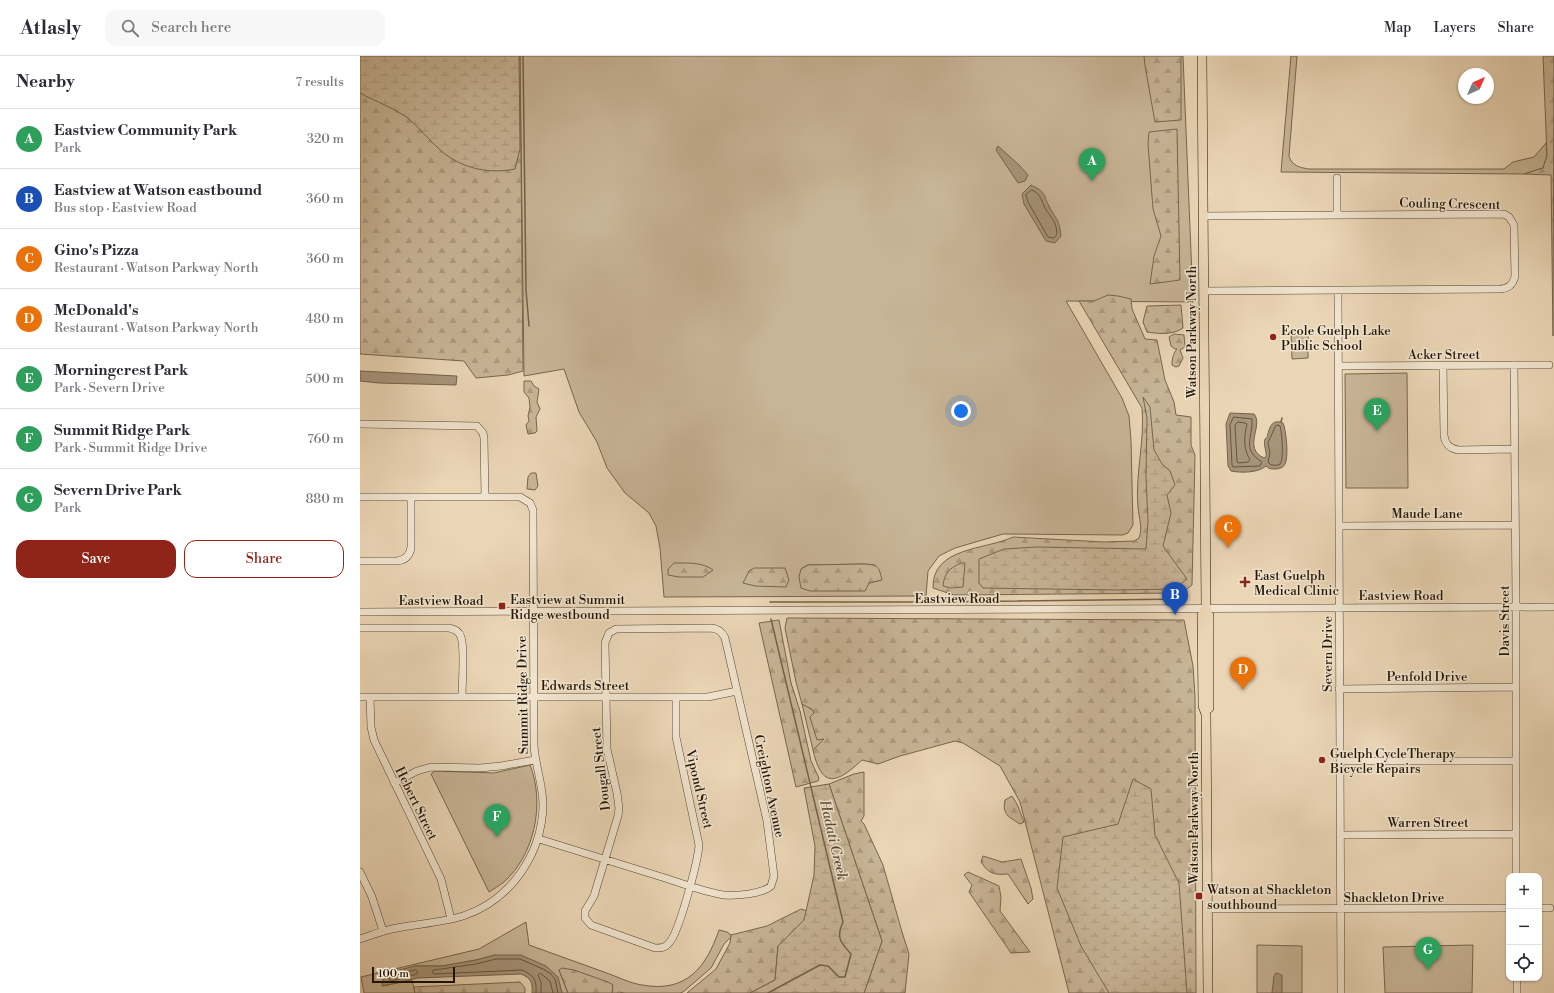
<!DOCTYPE html>
<html lang="en">
<head>
<meta charset="utf-8">
<style>
  :root { --surface:#fff; --page:#f7f7f7; --text:#2b2b33; --muted:#7c7c81; --line:#e1e1e2; --accent:#8f2418 }
  body { margin:0; font-family:"Libre Bodoni",serif; background:var(--page); color:var(--text) }
  .controls { position:absolute; right:12px; bottom:12px; display:grid; overflow:hidden; border-radius:8px; box-shadow:0 1px 3px #0004 }
  .controls button { width:36px; height:36px; display:grid; place-items:center; padding:0; border:0; border-bottom:1px solid var(--line); background:var(--surface); color:var(--text); font:20px sans-serif }
  .compass { position:absolute; left:1098px; top:12px; width:36px; height:36px; border-radius:50%; background:var(--surface); box-shadow:0 1px 3px #0004; rotate:45deg }
  .scale { position:absolute; left:12px; bottom:10px; width:83px; box-sizing:border-box; padding-left:4px; border:2px solid #241605; border-top:0; font-size:11px; line-height:14px; white-space:nowrap; color:#241605; -webkit-text-stroke:3px #f1e4cf; paint-order:stroke }
  .you { position:absolute; left:601px; top:355px; width:14px; height:14px; margin:-10px; border:3px solid #fff; border-radius:50%; background:#1a73e8; box-shadow:0 0 0 6px #1a73e833 }
  .badge { display:grid; place-items:center; width:26px; height:26px; border-radius:50%; background:var(--accent); color:#fff; font-size:13px; font-weight:700 }
  .pin { position:absolute; translate:-50% -33px; filter:drop-shadow(0 1px 2px #0008) }
  .pin::after { content:''; position:absolute; top:21px; width:14px; height:12px; background:inherit; clip-path:polygon(0 0,100% 0,50% 100%) }
  .list { margin:0; padding:0; list-style:none }
  h2 { display:flex; justify-content:space-between; align-items:center; height:52px; margin:0; padding:0 16px; font-size:17px }
  h2 small { font-size:13px; font-weight:400; color:var(--muted) }
  .list li { display:grid; grid-template-columns:26px 1fr auto; gap:12px; align-items:center; box-sizing:border-box; height:60px; padding:0 16px; border-top:1px solid var(--line) }
  .list b { display:block; font-size:15px; white-space:nowrap }
  .list p { margin:0; font-size:13px; white-space:nowrap; color:var(--muted) }
  .list em { font-size:13px; font-style:normal; color:var(--muted) }
  .actions { display:flex; gap:8px; padding:12px 16px }
  .actions a { flex:1; padding:9px 0; border:1px solid var(--accent); border-radius:12px; text-align:center; font-size:14px; color:var(--accent) }
  .actions .main { background:var(--accent); color:#fff }
  .icon { flex:none; width:22px; height:22px; fill:none; stroke:currentColor; stroke-width:2; stroke-linecap:round; stroke-linejoin:round }
  .map { position:relative; flex:none; width:1194px; height:937px; overflow:hidden }
  header { display:flex; align-items:center; gap:24px; box-sizing:border-box; height:56px; padding:0 20px; background:var(--surface); border-bottom:1px solid var(--line) }
  header strong { font-size:19px }
  nav { display:flex; gap:22px; margin-inline-start:auto; font-size:14px }
  .search { width:280px; height:36px; background:var(--page); display:flex; align-items:center; gap:10px; box-sizing:border-box; padding:0 14px; border-radius:12px; color:var(--muted); font-size:15px }
  main { display:flex }
  aside { flex:1; background:var(--surface) }
  .map>svg:first-child { display:block }
  .green { fill:#c8b597; stroke:#76664e; fill-rule:evenodd }
  .forest { fill:url(#forest-firs); stroke:#76664e }
  .wetland { fill:url(#wetland-marsh); stroke:#76664e }
  .water { fill:#a79479; stroke:#73624b }
  .lines { fill:none; stroke-linecap:round; stroke-linejoin:round }
  .shore { stroke:#66553f; stroke-width:1 }
  .stream { stroke:#73624b; stroke-width:1.5 }
  .minor-casing { stroke:#564631; stroke-width:8 }
  .major-casing { stroke:#241605; stroke-width:10 }
  .minor { stroke:#f1e4cf; stroke-width:7 }
  .major { stroke:#ead5b5; stroke-width:9 }
  .poi-dot { fill:#8f2418; stroke:#f1e4cf; stroke-width:1.5 }
  .labels { text-anchor:middle; stroke-width:3; stroke-linejoin:round; paint-order:stroke }
  .street-label { font-size:13px; fill:#241605; stroke:#f1e4cf }
  .poi-label { font-size:13px; fill:#241605; stroke:#f1e4cf; text-anchor:start }
  .water-label { font-size:14px; font-style:italic; fill:#584833; stroke:#f1e4cf }
</style>
</head>
<body>
<header>
<strong>Atlasly</strong>
<div class="search"><svg class="icon" aria-label="search" viewBox="0 0 24 24"><circle cx="10" cy="10" r="6"/><path d="M15 15l6 6"/></svg>Search here</div>
<nav><a>Map</a><a>Layers</a><a>Share</a></nav>
</header>
<main>
<aside>
<h2>Nearby<small>7 results</small></h2>
<ul class="list">
<li><span class="badge" style="background:#2e9e5b">A</span><div><b>Eastview Community Park</b><p>Park</p></div><em>320 m</em></li>
<li><span class="badge" style="background:#1a4fb4">B</span><div><b>Eastview at Watson eastbound</b><p>Bus stop · Eastview Road</p></div><em>360 m</em></li>
<li><span class="badge" style="background:#e8710a">C</span><div><b>Gino's Pizza</b><p>Restaurant · Watson Parkway North</p></div><em>360 m</em></li>
<li><span class="badge" style="background:#e8710a">D</span><div><b>McDonald's</b><p>Restaurant · Watson Parkway North</p></div><em>480 m</em></li>
<li><span class="badge" style="background:#2e9e5b">E</span><div><b>Morningcrest Park</b><p>Park · Severn Drive</p></div><em>500 m</em></li>
<li><span class="badge" style="background:#2e9e5b">F</span><div><b>Summit Ridge Park</b><p>Park · Summit Ridge Drive</p></div><em>760 m</em></li>
<li><span class="badge" style="background:#2e9e5b">G</span><div><b>Severn Drive Park</b><p>Park</p></div><em>880 m</em></li>
</ul>
<div class="actions"><a class="main">Save</a><a>Share</a></div>
</aside>
<div class="map">
<svg width="1194" height="937" viewBox="0 0 1194 937">
  <defs>
    <pattern id="forest-firs" width="22" height="20" patternUnits="userSpaceOnUse"><rect width="22" height="20" fill="#c8b597"/><path d="M5 1l3.5 6h-7zM16 11l3.5 6h-7z" fill="#ac9b81"/></pattern>
    <pattern id="wetland-marsh" width="20" height="14" patternUnits="userSpaceOnUse"><rect width="20" height="14" fill="#c8b597"/><path d="M1 5h8M5 5V1M11 12h8M15 12V8" fill="none" stroke="#ac9b81"/></pattern>
  </defs>
  <rect width="100%" height="100%" fill="#ead5b5"/>
  <filter id="stains"><feTurbulence type="fractalNoise" baseFrequency=".005" numOctaves="4"/><feColorMatrix values="0 0 0 0 .2 0 0 0 0 .09 0 0 0 0 .02 0 0 0 .5 -.17"/></filter>
  <radialGradient id="worn" r=".72"><stop offset=".6" stop-color="#630" stop-opacity="0"/><stop offset="1" stop-color="#630" stop-opacity=".3"/></radialGradient>
  <path class="green" d="M160,0H823L833,246L706,245L762,342L769,360L771,385L773,469L768,477L763,479L643,478L595,492L579,500L568,515L566,540L304,541L300,492L296,470L289,457L265,437L247,412L237,386L219,356L204,313L164,320ZM504,508L515,509L521,524L509,527L441,513L448,509H453Z
    M931,0H937L929,100C932,110 939,111 948,113H1144L1153,106L1174,101L1186,87L1187,100L1183,112L1164,118L921,116Z
    M931,275H948V302L932,303Z
    M1047,317L1048,432H986L985,318Z
    M442,648L453,654L465,682L453,694Z
    M170,709C185,747 175,798 144,826C140,829 134,833 129,836L71,718L75,715L134,717Z
    M166,866L169,889C194,898 219,907 244,916C256,920 269,927 282,929C326,937 346,912 359,874L367,876L371,879V881L364,888L351,912L323,936L320,937H265L258,936V937H252L253,934L199,914L208,937H202L201,933L135,899L116,904L82,910H55L23,923V930L52,924L55,937H4L1,921L119,893Z
    M897,889L942,890V937H897Z
    M1113,889L1112,937H1025L1023,891Z"/>
  <path class="forest" d="M0,0H160L163,315L148,319L116,322L104,305L0,298Z
    M784,0H821V64L795,66L785,10Z
    M1183,0H1194L1193,280L1191,119L1164,118L1183,112L1187,100Z
    M817,73L820,224L790,228L794,200L801,180L793,153L788,88L789,76Z
    M748,239L758,240L771,243L772,253L785,283L797,284L805,324L814,346L816,359L831,361V389L835,399L832,529L822,537L594,539L573,532C572,491 625,494 653,481L744,486L774,485L779,482C783,473 779,462 778,451C775,418 785,385 782,352L719,245H734Z
    M821,249L823,272C813,279 799,278 787,276L783,266L787,250Z
    M814,278L824,279L825,291L820,294L823,302L819,310L816,311L812,309C812,304 813,297 817,293H815L811,290L809,281Z
    M164,325H171L174,330L179,333L177,346L180,353L176,361L177,375L175,377L168,378L166,369L169,365L168,360L170,351L169,342L164,336Z
    M171,417H176L178,430L175,434L167,433L168,421Z
    M314,507C327,507 343,506 353,514L343,521H319L308,519V513Z
    M504,508C519,509 519,511 522,524L509,527L505,535H450L441,532L439,521L441,513L448,509Z
    M394,512H425L429,524L426,531L395,530L383,527L389,515Z
    M427,562L824,564L833,610L835,640L836,937H709L660,746L640,710L603,687L595,685L540,700L518,708L502,704C477,727 462,734 453,694L464,683L457,684L450,661L454,657L453,654L442,648L436,626L425,572Z
    M419,564L431,627L440,655L451,705L459,722L458,725L436,731L399,567Z
    M504,716V760L501,765L504,768L523,809L542,876L549,898L545,937H504L522,885L469,728L494,718Z
    M652,740L657,748L664,766L660,768C649,761 642,759 645,744Z
    M623,800L642,806L661,803L671,832L673,843L668,848L648,818C634,819 629,818 621,806Z
    M608,816L639,830L641,841L640,855L670,896L651,897L609,836L612,829L604,819Z
    M441,853L447,855L444,864L418,890L415,924L390,937H327L356,913L370,887L371,879L407,870Z
    M202,912L214,914L248,926L253,929L252,937H208L199,914Z
    M160,926L165,932V937H55L54,931Z"/>
  <path class="wetland" d="M0,0H159L160,93L155,113C130,118 105,113 85,98C72,88 62,74 49,63C38,54 13,44 0,37Z
    M783,341L790,351L794,394L802,408L810,415L815,429L807,439L811,457L803,490L827,523L814,533L757,534L623,532L619,527V503L644,493L677,491L786,493L788,465L786,421L787,362Z
    M601,507H605L603,531L591,532L583,530C584,517 590,512 601,507Z
    M773,723L791,733L795,779L819,827L827,937H749L721,890L697,832L703,781L758,768Z
    M469,728L522,885L504,937H390L415,924L418,890L444,864L454,819L455,790L444,732Z"/>
  <path class="water" d="M638,90L659,109L668,119L665,125L658,127L636,94Z
    M671,129C687,137 682,137 689,150C696,164 699,162 701,180L695,187L686,185L664,148L662,138Z
    M0,315L97,320L96,329L19,327L0,325Z
    M870,357L894,358C904,369 882,392 904,402L906,401C907,395 903,389 905,383L907,382C909,373 911,362 923,367C926,373 929,401 925,408C923,412 919,413 915,413C911,413 909,413 906,410C898,417 881,417 871,415L868,410L866,368Z
    M135,899H161L186,910L198,921L202,937H172C173,927 171,922 161,918L58,922L22,930L23,924L27,917L55,910H82L116,904Z
    M916,917L922,919V937H912L914,920Z"/>
  <g class="lines">
    <path class="shore" d="M672,134C681,138 681,144 685,152C691,163 696,163 697,178L694,182L688,181L668,146L666,139Z
      M874,361L892,363C893,382 881,393 902,406L900,410L873,411L872,409L870,369Z
      M878,366L885,367L887,368C884,381 883,392 890,404L888,406L878,407L877,405L875,370Z
      M917,369L920,370C922,376 924,404 920,408C917,410 914,409 911,409L908,406L910,397L908,387L915,371Z
      M56,914L58,916L57,918L31,925L29,923L30,921Z
      M176,937C177,924 174,919 162,914L74,918L72,915L74,914L116,908L136,903H160L183,913L191,918L195,923L198,937
      M181,937V926L178,919L180,917L190,925L193,937"/>
    <path class="stream" d="M163,0L166,234L169,270
      M921,366L922,362
      M410,546H562
      M575,546L826,543
      M408,937L460,909L468,910L479,921H485L491,898C480,886 476,881 483,866L411,563"/>
    <g class="minor-casing">
      <path id="minor" d="M977,122V159
        M843,160L1144,158L1149,161L1154,169L1155,220C1153,229 1148,233 1139,233L844,235
        M978,235L981,937
        M1154,309L1156,543V820
        M978,310L1189,309
        M1083,310L1084,379C1085,388 1089,392 1098,394L1154,393
        M0,368L117,370L123,377L124,382L125,441
        M0,441H160L170,447L173,454L174,689C175,709 183,729 183,749C182,798 151,844 103,860C81,867 55,868 32,873C21,875 10,880 0,883
        M979,470L1155,469
        M0,505H37C45,504 50,500 51,491V441
        M0,556L1194,551
        M0,572H89C95,573 99,575 101,581C105,592 102,627 102,641
        M979,633L1156,631
        M0,641H348L377,635
        M10,641L11,671L14,684L81,823L91,863
        M980,705H1156
        M34,727L57,715L71,711L120,712L141,710L175,704
        M980,779L1156,778
        M179,783C221,796 263,809 305,822C324,828 344,836 364,839C377,840 402,838 411,830L414,820L407,765L365,582C362,576 359,573 351,572L256,573L249,577L245,587L247,693L257,737L259,752L258,760L236,833L234,840L225,855V862L231,869L295,892C301,892 305,892 309,887C319,877 338,805 339,789L316,681V641
        M0,816L12,841L23,875
        M1179,852H1190
        M847,853L1149,852
        M1157,922V937"/>
    </g>
    <g class="major-casing">
      <path id="major" d="M842,0L846,553L842,559L843,650L846,658L848,937
        M846,553L849,560V652"/>
    </g>
    <use href="#minor" class="minor"/>
    <use href="#major" class="major"/>
  </g>
  <g class="poi-dot">
    <circle cx="913" cy="281" r="4"/>
    <path d="M883 520h4v4h4v4h-4v4h-4v-4h-4v-4h4z"/>
    <rect x="138" y="546" width="8" height="8" rx="2"/>
    <circle cx="962" cy="704" r="4"/>
    <rect x="835" y="836" width="8" height="8" rx="2"/>
  </g>
  <g class="labels">
    <g class="street-label">
      <text transform="translate(1090 147) rotate(1)" y="5">Couling Crescent</text>
      <text transform="translate(831 276) rotate(-90)" y="5">Watson Parkway North</text>
      <text x="1084" y="303">Acker Street</text>
      <text x="1067" y="462">Maude Lane</text>
      <text x="1041" y="544">Eastview Road</text>
      <text x="597" y="547">Eastview Road</text>
      <text x="81" y="549">Eastview Road</text>
      <text transform="translate(1144 565) rotate(-90)" y="5">Davis Street</text>
      <text transform="translate(967 598) rotate(-90)" y="5">Severn Drive</text>
      <text x="1067" y="625">Penfold Drive</text>
      <text x="225" y="634">Edwards Street</text>
      <text transform="translate(162 639) rotate(-91)" y="5">Summit Ridge Drive</text>
      <text transform="translate(240 713) rotate(-97)" y="5">Dougall Street</text>
      <text transform="translate(410 730) rotate(78)" y="5">Creighton Avenue</text>
      <text transform="translate(340 733) rotate(77)" y="5">Vipond Street</text>
      <text transform="translate(57 747) rotate(64)" y="5">Hebert Street</text>
      <text transform="translate(833 762) rotate(-90)" y="5">Watson Parkway North</text>
      <text x="1068" y="771">Warren Street</text>
      <text x="1034" y="846">Shackleton Drive</text>
    </g>
    <g class="poi-label">
      <text x="921" y="279">Ecole Guelph Lake<tspan x="921" dy="15">Public School</tspan></text>
      <text x="894" y="524">East Guelph<tspan x="894" dy="15">Medical Clinic</tspan></text>
      <text x="150" y="548">Eastview at Summit<tspan x="150" dy="15">Ridge westbound</tspan></text>
      <text x="970" y="702">Guelph CycleTherapy<tspan x="970" dy="15">Bicycle Repairs</tspan></text>
      <text x="847" y="838">Watson at Shackleton<tspan x="847" dy="15">southbound</tspan></text>
    </g>
    <g class="water-label">
      <text transform="translate(474 784) rotate(77)" y="5">Hadati Creek</text>
    </g>
  </g>
  <rect width="100%" height="100%" filter="url(#stains)"/>
  <rect width="100%" height="100%" fill="url(#worn)"/>
</svg>
<div class="controls">
<button>+</button>
<button>−</button>
<button><svg class="icon" aria-label="locate" viewBox="0 0 24 24"><circle cx="12" cy="12" r="6"/><path d="M12 2v4M12 18v4M2 12h4M18 12h4"/></svg></button>
</div>
<svg class="compass" viewBox="-18 -18 36 36"><path d="M0-13l5 13h-10z" fill="#e53935"/><path d="M0 13l5-13h-10z" fill="#7c7c81"/></svg>
<div class="scale">100 m</div>
<div class="you"></div>
<div class="pin badge" style="left:732px;top:125px;background:#2e9e5b">A</div>
<div class="pin badge" style="left:815px;top:559px;background:#1a4fb4">B</div>
<div class="pin badge" style="left:868px;top:492px;background:#e8710a">C</div>
<div class="pin badge" style="left:883px;top:634px;background:#e8710a">D</div>
<div class="pin badge" style="left:1017px;top:375px;background:#2e9e5b">E</div>
<div class="pin badge" style="left:137px;top:781px;background:#2e9e5b">F</div>
<div class="pin badge" style="left:1068px;top:914px;background:#2e9e5b">G</div>
</div>
</main>
</body>
</html>
